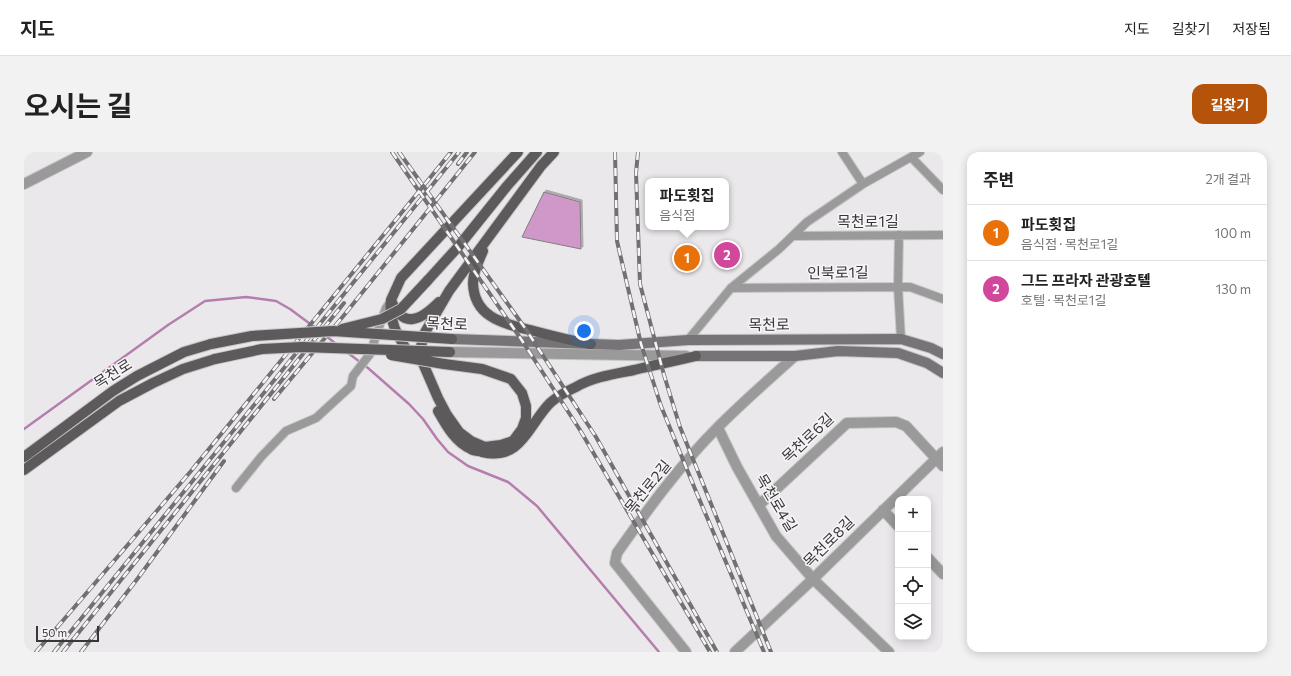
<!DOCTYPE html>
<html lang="ko">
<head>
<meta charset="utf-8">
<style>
  :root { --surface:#fff; --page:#f2f2f2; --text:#222; --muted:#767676; --line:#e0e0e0; --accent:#b45309 }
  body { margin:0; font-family:Commissioner,"Noto Sans KR",sans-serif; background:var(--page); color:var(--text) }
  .controls { position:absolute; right:12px; bottom:12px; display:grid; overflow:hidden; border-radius:8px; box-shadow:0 2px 10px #0003 }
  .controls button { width:36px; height:36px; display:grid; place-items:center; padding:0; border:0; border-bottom:1px solid var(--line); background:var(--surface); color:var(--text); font:20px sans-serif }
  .scale { position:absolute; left:12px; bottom:10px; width:63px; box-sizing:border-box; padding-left:4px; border:2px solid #393839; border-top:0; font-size:11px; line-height:14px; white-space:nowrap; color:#393839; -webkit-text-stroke:3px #f8f5f8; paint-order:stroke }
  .you { position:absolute; left:560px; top:179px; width:14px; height:14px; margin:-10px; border:3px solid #fff; border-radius:50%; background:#1a73e8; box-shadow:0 0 0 6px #1a73e833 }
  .badge { display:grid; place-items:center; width:26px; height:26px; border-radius:50%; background:var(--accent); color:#fff; font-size:13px; font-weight:700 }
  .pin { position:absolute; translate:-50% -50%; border:2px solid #fff; box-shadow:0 1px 4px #0006 }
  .popup { position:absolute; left:621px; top:26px; width:84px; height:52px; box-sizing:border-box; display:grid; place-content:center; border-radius:8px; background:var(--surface); filter:drop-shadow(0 1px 3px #0005); font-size:13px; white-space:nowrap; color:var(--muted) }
  .popup b { font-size:15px; color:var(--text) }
  .popup::after { content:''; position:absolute; left:50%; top:100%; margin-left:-8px; border:8px solid transparent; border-top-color:var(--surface) }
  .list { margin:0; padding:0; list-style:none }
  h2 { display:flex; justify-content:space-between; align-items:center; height:52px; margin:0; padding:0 16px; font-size:17px }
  h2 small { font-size:13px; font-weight:400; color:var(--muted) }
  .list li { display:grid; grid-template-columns:26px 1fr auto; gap:12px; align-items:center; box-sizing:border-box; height:56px; padding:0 16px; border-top:1px solid var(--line) }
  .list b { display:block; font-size:15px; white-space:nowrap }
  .list p { margin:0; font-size:13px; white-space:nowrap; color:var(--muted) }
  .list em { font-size:13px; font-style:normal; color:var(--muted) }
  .icon { flex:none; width:22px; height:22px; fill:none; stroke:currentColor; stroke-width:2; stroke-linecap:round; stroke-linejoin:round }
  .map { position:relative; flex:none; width:919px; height:500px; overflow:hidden; border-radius:12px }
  header { display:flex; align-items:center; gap:24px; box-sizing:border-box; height:56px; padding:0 20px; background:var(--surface); border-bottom:1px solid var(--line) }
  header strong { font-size:19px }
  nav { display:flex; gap:22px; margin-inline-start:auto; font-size:14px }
  .intro { display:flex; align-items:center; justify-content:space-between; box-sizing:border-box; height:96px; padding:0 24px }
  h1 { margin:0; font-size:28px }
  .button { padding:10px 18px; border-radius:12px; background:var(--accent); color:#fff; font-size:14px; font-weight:700 }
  main { display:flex; gap:24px; padding:0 24px }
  aside { flex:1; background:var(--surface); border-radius:12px; box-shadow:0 2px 10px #0003 }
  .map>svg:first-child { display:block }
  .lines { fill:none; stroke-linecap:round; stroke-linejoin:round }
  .stream { stroke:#b47eae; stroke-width:2.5 }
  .building { fill:#d098c9; stroke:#807e80; filter:url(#shadow) }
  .minor-casing { stroke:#c7c5c7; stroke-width:10 }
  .tertiary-casing { stroke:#c7c5c7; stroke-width:12 }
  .secondary-casing { stroke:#c7c5c7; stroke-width:12 }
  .primary-casing { stroke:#c7c5c7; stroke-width:12 }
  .minor { stroke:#9b9a9b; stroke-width:8 }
  .tertiary { stroke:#9b9a9b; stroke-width:10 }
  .secondary { stroke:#767476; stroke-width:10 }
  .primary { stroke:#5c5a5b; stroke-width:10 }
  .rail-casing { stroke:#727172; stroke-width:4 }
  .rail { stroke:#f8f5f8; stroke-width:2.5; stroke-dasharray:8; stroke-linecap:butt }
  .primary-bridge-casing { stroke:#c7c5c7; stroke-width:12; stroke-linecap:butt }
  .primary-bridge { stroke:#5c5a5b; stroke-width:10 }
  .labels { text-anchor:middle; stroke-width:3; stroke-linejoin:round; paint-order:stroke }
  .street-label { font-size:15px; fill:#393839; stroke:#f8f5f8 }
</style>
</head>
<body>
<header>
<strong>지도</strong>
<nav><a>지도</a><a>길찾기</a><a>저장됨</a></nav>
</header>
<div class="intro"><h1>오시는 길</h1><a class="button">길찾기</a></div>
<main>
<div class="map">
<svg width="919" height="500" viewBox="0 0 919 500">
  <defs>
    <filter id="shadow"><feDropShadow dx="2" dy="-2" stdDeviation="0" flood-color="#0004"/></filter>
  </defs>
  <rect width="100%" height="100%" fill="#ebe8eb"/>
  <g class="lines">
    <path class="stream" d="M300,182L313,193
      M324,201L344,216L385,252L399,267L413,287L424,300L444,314L484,330L513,354L635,500
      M0,277L144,173L181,149L222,145L252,149L266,157L293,177"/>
  </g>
  <path class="building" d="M520,40L556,50L557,97L498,85Z"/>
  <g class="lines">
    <g class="minor-casing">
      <path id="minor" d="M818,0L839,32
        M888,6L919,38
        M875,83L874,135L877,187
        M769,84L919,83
        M707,136L886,135L919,147
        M664,188L707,136L755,97L783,70L839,32L896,0
        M212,336L237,305L262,279L292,266L327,234L329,224L346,202L355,175L362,156L367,149"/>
    </g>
    <g class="tertiary-casing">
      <path id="tertiary" d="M0,32L63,0
        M426,200L662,204
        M694,276L713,315L752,384L789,427L865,500
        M735,353L823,271L872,270L882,274L919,314
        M859,358L874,374
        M904,406L919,422
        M662,500L591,411L593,401C624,357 656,313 694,275C719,250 745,227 771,204
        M711,500L789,427L919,300"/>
    </g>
    <g class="secondary-casing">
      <path id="secondary" d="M428,187L595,193L664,188L877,187L907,196L919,202
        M672,204H771L814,199L874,201L903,211L919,221"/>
    </g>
    <g class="primary-casing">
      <path id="primary" d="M459,99C455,108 449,120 449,131C450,167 482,172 510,179C529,184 548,189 567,192
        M404,128L434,95L483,34L513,0
        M367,148C364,171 376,187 387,205
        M415,150C397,168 379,178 367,148L377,126L494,0
        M420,212L458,217L487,227L498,241L502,254V266L498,277L489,289L477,293L461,295L447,289L435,280L423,263L414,246L398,209L396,199L400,182L425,139L517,14L530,0
        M414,259C422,273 431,290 447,297C450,299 455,299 458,300C498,309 504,273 526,251C534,244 543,239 552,235C569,225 590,222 610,218C630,213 651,209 672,204
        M0,305L89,239L113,224L160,200L187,192
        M0,318L95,249L129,231L159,217L191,207"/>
    </g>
    <use href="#minor" class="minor"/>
    <use href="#tertiary" class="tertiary"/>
    <use href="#secondary" class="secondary"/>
    <use href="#primary" class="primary"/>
    <g class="rail-casing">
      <path id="rail" d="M368,0L497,187L556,278L686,500
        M375,0L501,176L572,285L693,500
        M591,0L593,89L617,192L637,254L671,337L740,500
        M614,0L612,21L616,132L640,223L656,275L747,500
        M434,12L443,0
        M250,247L321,162L451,0
        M12,500L167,319L427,0
        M30,500L435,0
        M39,500L320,151
        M57,500L114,426L200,309"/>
    </g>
    <use href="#rail" class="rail"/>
    <g class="primary-bridge-casing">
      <path id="primary-bridge" d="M318,177L358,167L377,157L404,128
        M187,192L228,184L309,179L428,187
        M367,203L420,212
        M191,207L238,197L278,195L426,200"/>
    </g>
    <use href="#primary-bridge" class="primary-bridge"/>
  </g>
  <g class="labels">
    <g class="street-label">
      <text x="844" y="75">목천로1길</text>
      <text transform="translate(814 121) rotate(-1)" y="5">인북로1길</text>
      <text transform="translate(423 172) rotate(3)" y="5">목천로</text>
      <text transform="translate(745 173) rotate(-1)" y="5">목천로</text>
      <text transform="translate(89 222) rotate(-32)" y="5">목천로</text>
      <text transform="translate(784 286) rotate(-43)" y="5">목천로6길</text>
      <text transform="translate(624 335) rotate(-51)" y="5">목천로2길</text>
      <text transform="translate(752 351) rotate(59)" y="5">목천로4길</text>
      <text transform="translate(805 390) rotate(-45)" y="5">목천로8길</text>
    </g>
  </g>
</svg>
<div class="controls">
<button>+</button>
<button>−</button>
<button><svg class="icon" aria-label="locate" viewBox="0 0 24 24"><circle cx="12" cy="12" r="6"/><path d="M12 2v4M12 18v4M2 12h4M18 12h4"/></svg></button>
<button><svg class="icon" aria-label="layers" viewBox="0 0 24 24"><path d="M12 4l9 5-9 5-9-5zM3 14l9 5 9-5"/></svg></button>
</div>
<div class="scale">50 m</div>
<div class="you"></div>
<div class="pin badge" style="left:663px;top:106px;background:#e8710a">1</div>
<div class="popup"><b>파도횟집</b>음식점</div>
<div class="pin badge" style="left:703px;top:103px;background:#d1479c">2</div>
</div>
<aside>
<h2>주변<small>2개 결과</small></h2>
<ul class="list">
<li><span class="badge" style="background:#e8710a">1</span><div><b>파도횟집</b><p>음식점 · 목천로1길</p></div><em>100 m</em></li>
<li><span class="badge" style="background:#d1479c">2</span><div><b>그드 프라자 관광호텔</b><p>호텔 · 목천로1길</p></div><em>130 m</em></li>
</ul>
</aside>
</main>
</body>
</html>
